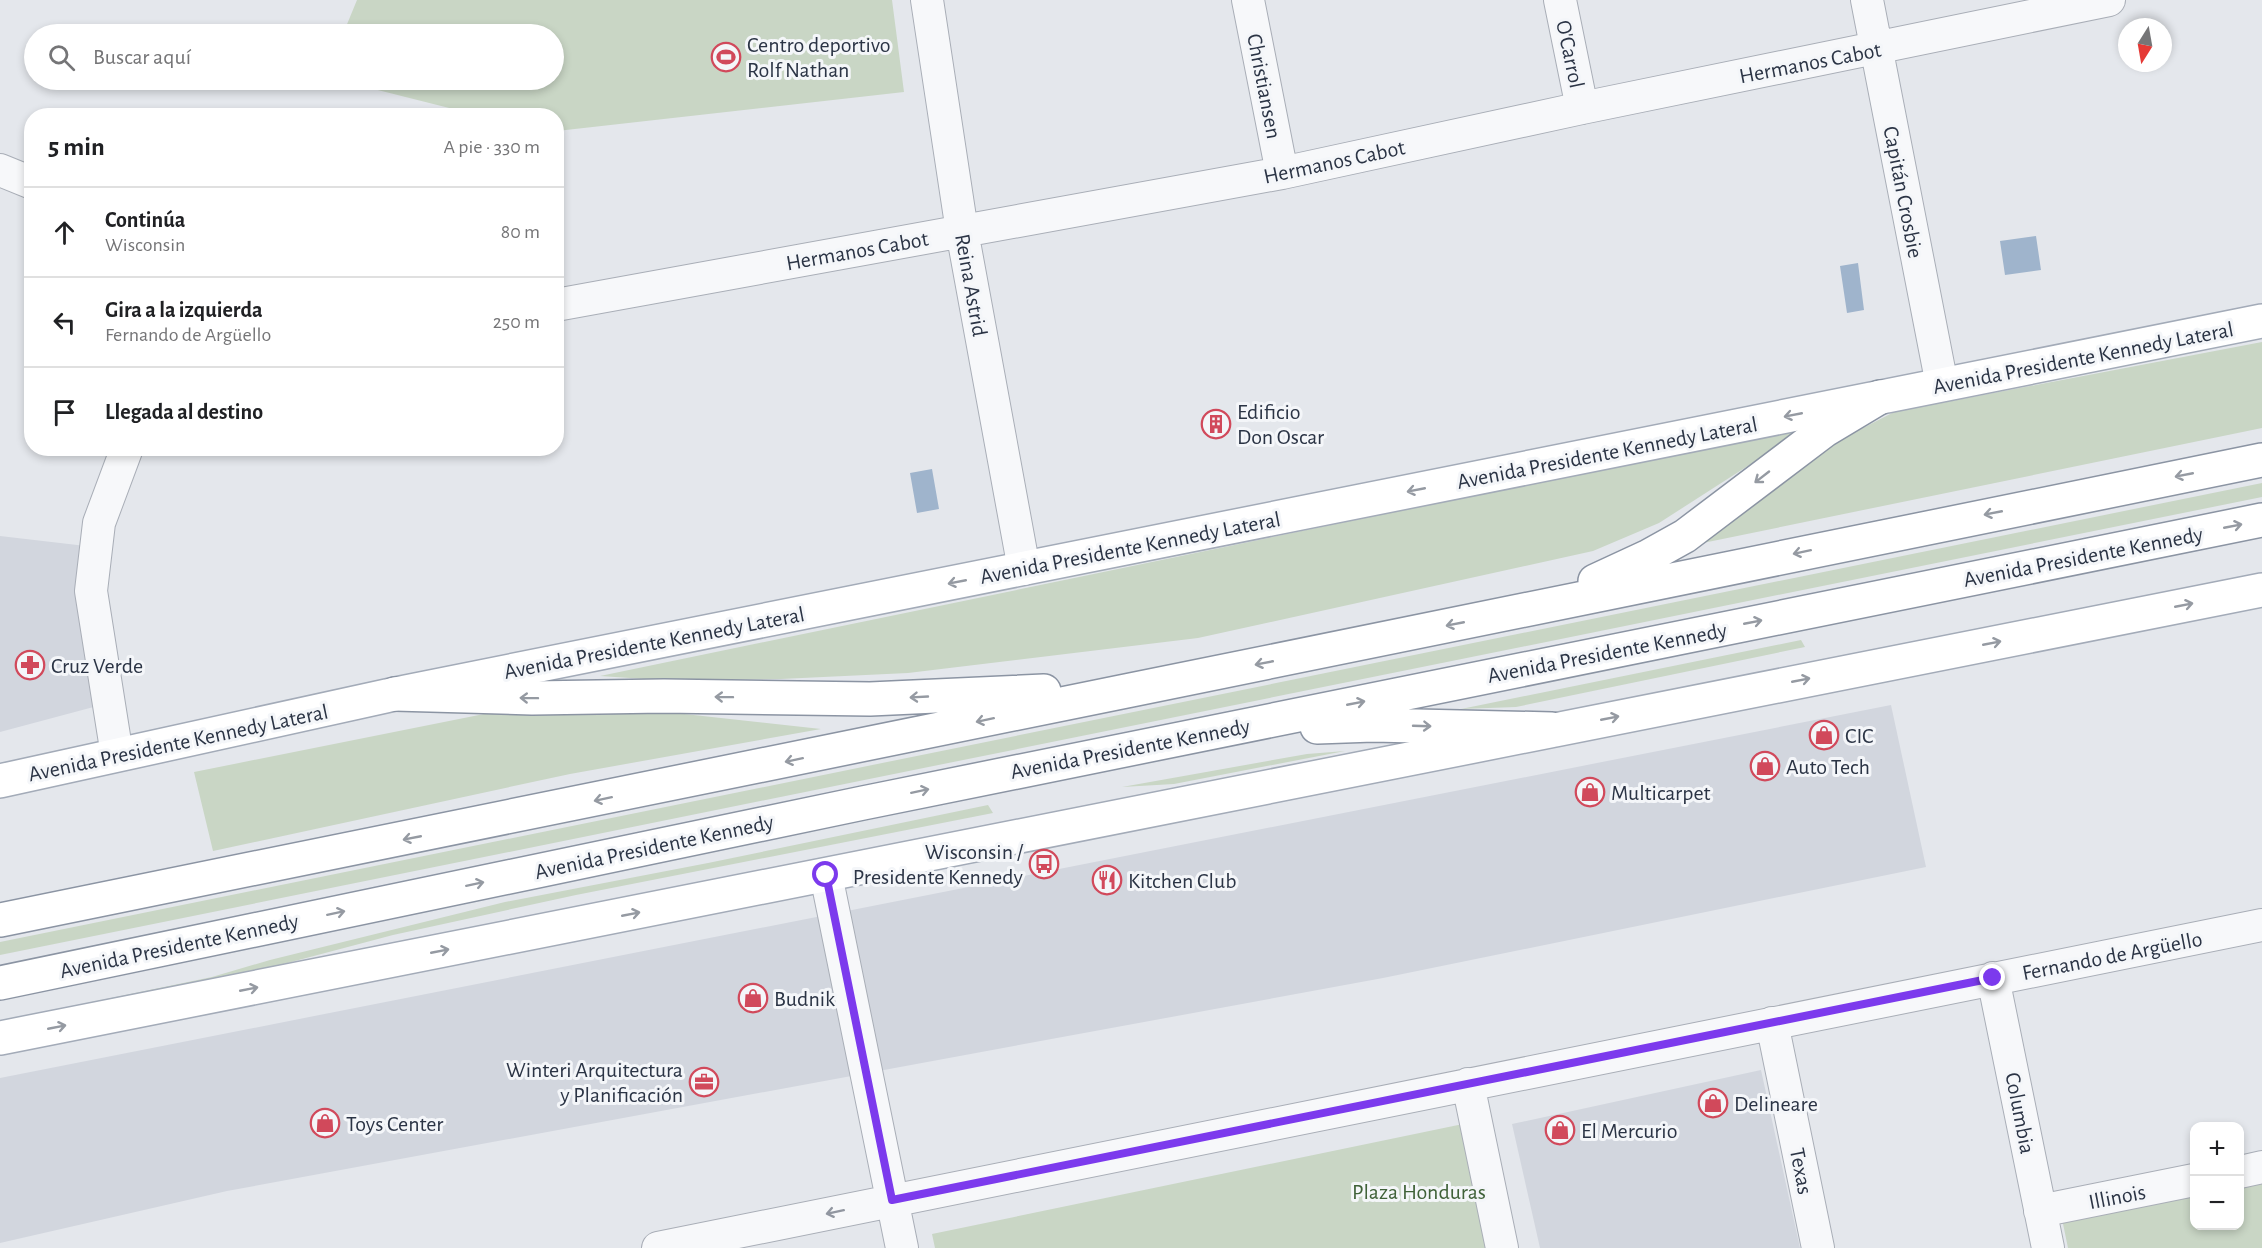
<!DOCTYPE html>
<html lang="es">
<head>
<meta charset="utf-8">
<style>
  :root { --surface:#fff; --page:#f2f2f2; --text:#202124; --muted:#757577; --line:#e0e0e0 }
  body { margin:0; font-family:"Alegreya Sans",sans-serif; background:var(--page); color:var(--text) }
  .controls { position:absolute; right:18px; bottom:18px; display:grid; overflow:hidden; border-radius:12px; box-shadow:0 3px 9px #0003 }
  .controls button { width:54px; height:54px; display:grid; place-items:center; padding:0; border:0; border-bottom:2px solid var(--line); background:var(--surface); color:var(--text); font:30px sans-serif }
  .compass { position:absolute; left:2118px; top:18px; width:54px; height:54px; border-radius:50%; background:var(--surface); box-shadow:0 3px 9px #0003; rotate:191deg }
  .stop { position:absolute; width:18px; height:18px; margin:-14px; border:4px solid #7c3aed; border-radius:50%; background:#fff }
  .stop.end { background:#7c3aed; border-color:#fff; box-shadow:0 2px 6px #0008 }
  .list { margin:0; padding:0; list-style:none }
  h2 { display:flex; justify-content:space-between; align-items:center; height:78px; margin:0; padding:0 24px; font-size:26px }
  h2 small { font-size:20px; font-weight:400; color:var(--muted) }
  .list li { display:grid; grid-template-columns:39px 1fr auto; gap:18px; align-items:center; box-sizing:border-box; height:90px; padding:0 24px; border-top:2px solid var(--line) }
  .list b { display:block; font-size:22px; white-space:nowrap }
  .list p { margin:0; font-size:20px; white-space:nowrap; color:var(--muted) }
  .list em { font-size:20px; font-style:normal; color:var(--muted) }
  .icon { flex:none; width:33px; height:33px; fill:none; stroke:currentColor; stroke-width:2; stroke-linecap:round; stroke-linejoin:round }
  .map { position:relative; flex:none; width:2262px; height:1248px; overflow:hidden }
  .search { position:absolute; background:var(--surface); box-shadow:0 3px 9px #0003; left:24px; top:24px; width:540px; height:66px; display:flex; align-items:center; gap:15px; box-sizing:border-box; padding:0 21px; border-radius:33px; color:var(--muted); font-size:22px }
  .panel { position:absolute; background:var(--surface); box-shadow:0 3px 9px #0003; left:24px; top:108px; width:540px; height:348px; border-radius:24px }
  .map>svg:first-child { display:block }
  .built { fill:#d2d6de }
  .green { fill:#c9d6c5 }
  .water { fill:#9fb4cc }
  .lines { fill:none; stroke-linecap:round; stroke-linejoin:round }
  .minor-casing { stroke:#a9aeb7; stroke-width:34 }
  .primary-casing { stroke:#a3abb8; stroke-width:36 }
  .motorway-casing { stroke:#8b94a3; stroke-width:36 }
  .minor { stroke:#f7f8fa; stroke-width:32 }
  .primary { stroke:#fff; stroke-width:33 }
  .motorway { stroke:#fff; stroke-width:33 }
  .oneway { stroke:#959aa2 }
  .oneway2 { stroke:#9196a0 }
  .route { stroke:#7c3aed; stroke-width:8 }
  .labels { text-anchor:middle; stroke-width:6; stroke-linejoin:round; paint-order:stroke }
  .poi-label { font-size:22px; fill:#2b3445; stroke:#f4f6f9; text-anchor:start }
  .street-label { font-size:22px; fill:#2b3445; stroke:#f4f6f9 }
  .park-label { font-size:22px; fill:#3f6138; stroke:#f4f6f9 }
</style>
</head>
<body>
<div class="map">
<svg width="2262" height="1248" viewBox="0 0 2262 1248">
  <rect width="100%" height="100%" fill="#e4e7ec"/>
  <path class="built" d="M0,536L103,548L116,701L0,732Z
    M1891,705L1926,867L1383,978L227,1191L0,1243V1078Z
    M1761,1070L1800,1248H1540L1512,1124Z"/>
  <path class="green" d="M357,0H892L904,92L557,131L556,116L477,115L338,80H554V34H343Z
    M2262,342V428L1698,544L1832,444L1894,412Z
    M1810,426L1659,523L1593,551L1198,638L908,673L781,679L660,680L600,676Z
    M2262,483V497L0,955V942Z
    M1801,640L1805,647L1516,707L1461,709Z
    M565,708H630L821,729L570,774L213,851L194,772L484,714Z
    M1345,751L1174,784L1122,787L1307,754Z
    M988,805L993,813L576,895L393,935L261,970L39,1013L212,977L270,960L505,902L708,863Z
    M1463,1124L1489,1248H935L932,1234Z
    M2262,1175V1248H2068L2061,1214L2194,1188V1226H2240V1179Z"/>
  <path class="water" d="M2036,236L2041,270L2005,275L2000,241Z
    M1858,263L1864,310L1847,313L1840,266Z
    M932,469L939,509L917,513L910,473Z"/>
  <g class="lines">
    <g class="minor-casing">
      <path id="minor" d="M927,0L962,231L1024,569
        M1248,0L1282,173
        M1560,0L1582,108
        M1867,0L1942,385
        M0,170L32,183
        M556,305L1282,173L1582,108L2109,0
        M117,755L91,591L99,523L127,448
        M826,875L902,1248
        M1993,978L2048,1248
        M1772,1023L1818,1248
        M1468,1084L1502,1248
        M2240,1172L2262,1167
        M2040,1211L2194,1180
        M658,1248L2262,925"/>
    </g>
    <g class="primary-casing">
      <path id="primary" d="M0,781L395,694L2262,321
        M0,1038L2262,590"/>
    </g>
    <g class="motorway-casing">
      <path id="motorway" d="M1595,581L1649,556L1685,536L1825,430L1880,397
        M395,694L532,698L664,696L870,699L1044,691
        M1317,727L1373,725L1552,729
        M0,920C755,770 1507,610 2262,460
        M0,983L863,803L2262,520"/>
    </g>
    <use href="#minor" class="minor"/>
    <use href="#primary" class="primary"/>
    <use href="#motorway" class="motorway"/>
  </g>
  <defs><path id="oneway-shaft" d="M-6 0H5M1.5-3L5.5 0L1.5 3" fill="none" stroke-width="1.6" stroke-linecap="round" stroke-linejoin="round" transform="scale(1.5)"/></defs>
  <g class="oneway">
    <use href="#oneway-shaft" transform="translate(1793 415) rotate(169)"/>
    <use href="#oneway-shaft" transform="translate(2184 475) rotate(169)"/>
    <use href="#oneway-shaft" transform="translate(1762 477) rotate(142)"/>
    <use href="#oneway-shaft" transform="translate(1416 490) rotate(169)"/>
    <use href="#oneway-shaft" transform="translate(1993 513) rotate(169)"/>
    <use href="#oneway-shaft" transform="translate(2233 526) rotate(-11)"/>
    <use href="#oneway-shaft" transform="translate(1802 552) rotate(168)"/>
    <use href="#oneway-shaft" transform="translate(957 582) rotate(169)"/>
    <use href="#oneway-shaft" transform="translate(2184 605) rotate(-11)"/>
    <use href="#oneway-shaft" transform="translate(1753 622) rotate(-11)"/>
    <use href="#oneway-shaft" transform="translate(1455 624) rotate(169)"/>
    <use href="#oneway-shaft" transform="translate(1992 643) rotate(-11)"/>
    <use href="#oneway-shaft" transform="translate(1264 663) rotate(169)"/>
    <use href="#oneway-shaft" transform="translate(1801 680) rotate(-11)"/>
    <use href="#oneway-shaft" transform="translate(724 697) rotate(-179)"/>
    <use href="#oneway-shaft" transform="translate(919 697) rotate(177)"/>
    <use href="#oneway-shaft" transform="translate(529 698) rotate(-179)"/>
    <use href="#oneway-shaft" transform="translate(1356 703) rotate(-11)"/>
    <use href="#oneway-shaft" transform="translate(1610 718) rotate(-11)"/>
    <use href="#oneway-shaft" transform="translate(985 720) rotate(168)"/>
    <use href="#oneway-shaft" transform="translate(1422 726) rotate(2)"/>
    <use href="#oneway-shaft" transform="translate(794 760) rotate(168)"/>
    <use href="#oneway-shaft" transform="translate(920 791) rotate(-12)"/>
    <use href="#oneway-shaft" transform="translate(603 799) rotate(168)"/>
    <use href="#oneway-shaft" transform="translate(412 838) rotate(169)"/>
    <use href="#oneway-shaft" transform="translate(475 884) rotate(-12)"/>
    <use href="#oneway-shaft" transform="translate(336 913) rotate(-12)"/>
    <use href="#oneway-shaft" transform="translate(631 914) rotate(-11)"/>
    <use href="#oneway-shaft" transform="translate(440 951) rotate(-11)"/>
    <use href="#oneway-shaft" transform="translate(249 989) rotate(-11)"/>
    <use href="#oneway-shaft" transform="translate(57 1027) rotate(-11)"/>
  </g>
  <use class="oneway2" href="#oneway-shaft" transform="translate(835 1212) rotate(168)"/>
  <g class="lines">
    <path class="route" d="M826,875L892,1200L1993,978"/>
  </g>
  <defs>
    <g id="stadium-ring" transform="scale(1.5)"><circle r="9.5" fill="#f4f6f9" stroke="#d1495b" stroke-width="1.5"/><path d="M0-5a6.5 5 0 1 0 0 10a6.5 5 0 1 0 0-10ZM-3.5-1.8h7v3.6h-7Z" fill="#d1495b"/></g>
    <g id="building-ring" transform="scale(1.5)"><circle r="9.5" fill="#f4f6f9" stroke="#d1495b" stroke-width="1.5"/><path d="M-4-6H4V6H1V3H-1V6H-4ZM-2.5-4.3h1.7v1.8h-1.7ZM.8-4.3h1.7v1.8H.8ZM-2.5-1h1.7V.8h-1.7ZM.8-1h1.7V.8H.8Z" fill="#d1495b"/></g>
    <g id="pharmacy-ring" transform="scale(1.5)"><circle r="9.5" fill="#f4f6f9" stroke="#d1495b" stroke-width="1.5"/><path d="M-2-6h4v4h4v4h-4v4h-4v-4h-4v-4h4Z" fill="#d1495b"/></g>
    <g id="shop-ring" transform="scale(1.5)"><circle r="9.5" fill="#f4f6f9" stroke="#d1495b" stroke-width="1.5"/><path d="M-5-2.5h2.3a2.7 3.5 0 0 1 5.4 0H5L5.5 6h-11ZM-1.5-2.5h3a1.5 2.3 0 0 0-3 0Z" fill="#d1495b"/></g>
    <g id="bus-ring" transform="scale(1.5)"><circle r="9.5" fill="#f4f6f9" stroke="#d1495b" stroke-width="1.5"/><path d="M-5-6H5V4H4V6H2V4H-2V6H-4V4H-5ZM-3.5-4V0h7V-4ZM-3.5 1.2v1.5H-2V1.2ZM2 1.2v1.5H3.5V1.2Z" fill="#d1495b"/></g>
    <g id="restaurant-ring" transform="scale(1.5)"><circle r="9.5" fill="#f4f6f9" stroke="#d1495b" stroke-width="1.5"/><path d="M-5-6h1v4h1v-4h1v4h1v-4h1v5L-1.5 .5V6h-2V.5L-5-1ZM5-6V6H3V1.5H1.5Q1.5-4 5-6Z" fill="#d1495b"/></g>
    <g id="office-ring" transform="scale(1.5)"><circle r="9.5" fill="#f4f6f9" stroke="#d1495b" stroke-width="1.5"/><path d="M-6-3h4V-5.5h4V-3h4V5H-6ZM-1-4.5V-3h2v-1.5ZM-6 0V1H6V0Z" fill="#d1495b"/></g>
  </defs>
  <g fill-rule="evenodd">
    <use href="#stadium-ring" x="726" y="57"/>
    <use href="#building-ring" x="1216" y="424"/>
    <use href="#pharmacy-ring" x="30" y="665"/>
    <use href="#shop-ring" x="1824" y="735"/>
    <use href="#shop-ring" x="1765" y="766"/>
    <use href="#shop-ring" x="1590" y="792"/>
    <use href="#bus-ring" x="1044" y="864"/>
    <use href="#restaurant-ring" x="1107" y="880"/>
    <use href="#shop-ring" x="753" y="998"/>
    <use href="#office-ring" x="704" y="1082"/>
    <use href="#shop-ring" x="1713" y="1103"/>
    <use href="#shop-ring" x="325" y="1123"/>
    <use href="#shop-ring" x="1560" y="1130"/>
  </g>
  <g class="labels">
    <g class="poi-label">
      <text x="747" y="52">Centro deportivo<tspan x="747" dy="25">Rolf Nathan</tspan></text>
      <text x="1237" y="419">Edificio<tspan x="1237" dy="25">Don Oscar</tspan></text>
      <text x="51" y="673">Cruz Verde</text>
      <text x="1845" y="743">CIC</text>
      <text x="1786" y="774">Auto Tech</text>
      <text x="1611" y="800">Multicarpet</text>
      <text x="1023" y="859" text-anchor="end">Wisconsin /<tspan x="1023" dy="25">Presidente Kennedy</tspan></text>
      <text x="1128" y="888">Kitchen Club</text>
      <text x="774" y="1006">Budnik</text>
      <text x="683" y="1077" text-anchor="end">Winteri Arquitectura<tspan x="683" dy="25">y Planificación</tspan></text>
      <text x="1734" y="1111">Delineare</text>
      <text x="346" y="1131">Toys Center</text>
      <text x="1581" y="1138">El Mercurio</text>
    </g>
    <g class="street-label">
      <text transform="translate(1571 54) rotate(78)" y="8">O'Carrol</text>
      <text transform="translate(1810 62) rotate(-11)" y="8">Hermanos Cabot</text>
      <text transform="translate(1265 86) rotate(79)" y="8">Christiansen</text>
      <text transform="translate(1334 161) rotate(-12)" y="8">Hermanos Cabot</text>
      <text transform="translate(1904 192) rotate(79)" y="8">Capitán Crosbie</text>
      <text transform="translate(857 250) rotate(-10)" y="8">Hermanos Cabot</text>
      <text transform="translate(972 285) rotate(80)" y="8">Reina Astrid</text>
      <text transform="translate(2083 357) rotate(-11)" y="8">Avenida Presidente Kennedy Lateral</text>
      <text transform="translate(1607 452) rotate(-11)" y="8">Avenida Presidente Kennedy Lateral</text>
      <text transform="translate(1130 547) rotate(-11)" y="8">Avenida Presidente Kennedy Lateral</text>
      <text transform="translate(2083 556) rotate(-11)" y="8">Avenida Presidente Kennedy</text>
      <text transform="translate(654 642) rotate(-11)" y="8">Avenida Presidente Kennedy Lateral</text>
      <text transform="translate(1607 652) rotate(-11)" y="8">Avenida Presidente Kennedy</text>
      <text transform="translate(178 742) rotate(-12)" y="8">Avenida Presidente Kennedy Lateral</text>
      <text transform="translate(1130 748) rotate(-11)" y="8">Avenida Presidente Kennedy</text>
      <text transform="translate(654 846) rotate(-12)" y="8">Avenida Presidente Kennedy</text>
      <text transform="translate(179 945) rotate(-12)" y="8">Avenida Presidente Kennedy</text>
      <text transform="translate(2112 955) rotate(-11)" y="8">Fernando de Argüello</text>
      <text transform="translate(2021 1113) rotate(79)" y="8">Columbia</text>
      <text transform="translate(1802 1171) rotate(79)" y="8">Texas</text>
      <text transform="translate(2117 1196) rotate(-11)" y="8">Illinois</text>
    </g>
    <g class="park-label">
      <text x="1419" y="1199">Plaza Honduras</text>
    </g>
  </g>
</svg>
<div class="controls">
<button>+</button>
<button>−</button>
</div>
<svg class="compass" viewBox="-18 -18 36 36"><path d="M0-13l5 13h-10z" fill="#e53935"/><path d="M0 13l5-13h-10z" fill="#757577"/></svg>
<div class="stop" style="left:826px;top:875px"></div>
<div class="stop end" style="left:1993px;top:978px"></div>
<div class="search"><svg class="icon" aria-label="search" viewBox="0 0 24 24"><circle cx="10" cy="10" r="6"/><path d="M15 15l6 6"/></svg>Buscar aquí</div>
<section class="panel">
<h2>5 min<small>A pie · 330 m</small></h2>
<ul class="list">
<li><svg class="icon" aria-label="ahead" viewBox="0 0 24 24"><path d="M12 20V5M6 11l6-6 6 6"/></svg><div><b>Continúa</b><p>Wisconsin</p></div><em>80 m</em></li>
<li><svg class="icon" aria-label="left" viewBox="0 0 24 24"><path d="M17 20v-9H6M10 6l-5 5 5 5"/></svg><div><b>Gira a la izquierda</b><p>Fernando de Argüello</p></div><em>250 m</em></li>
<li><svg class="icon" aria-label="arrive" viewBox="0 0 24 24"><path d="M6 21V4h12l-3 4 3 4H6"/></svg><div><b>Llegada al destino</b></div></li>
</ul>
</section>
</div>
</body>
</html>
